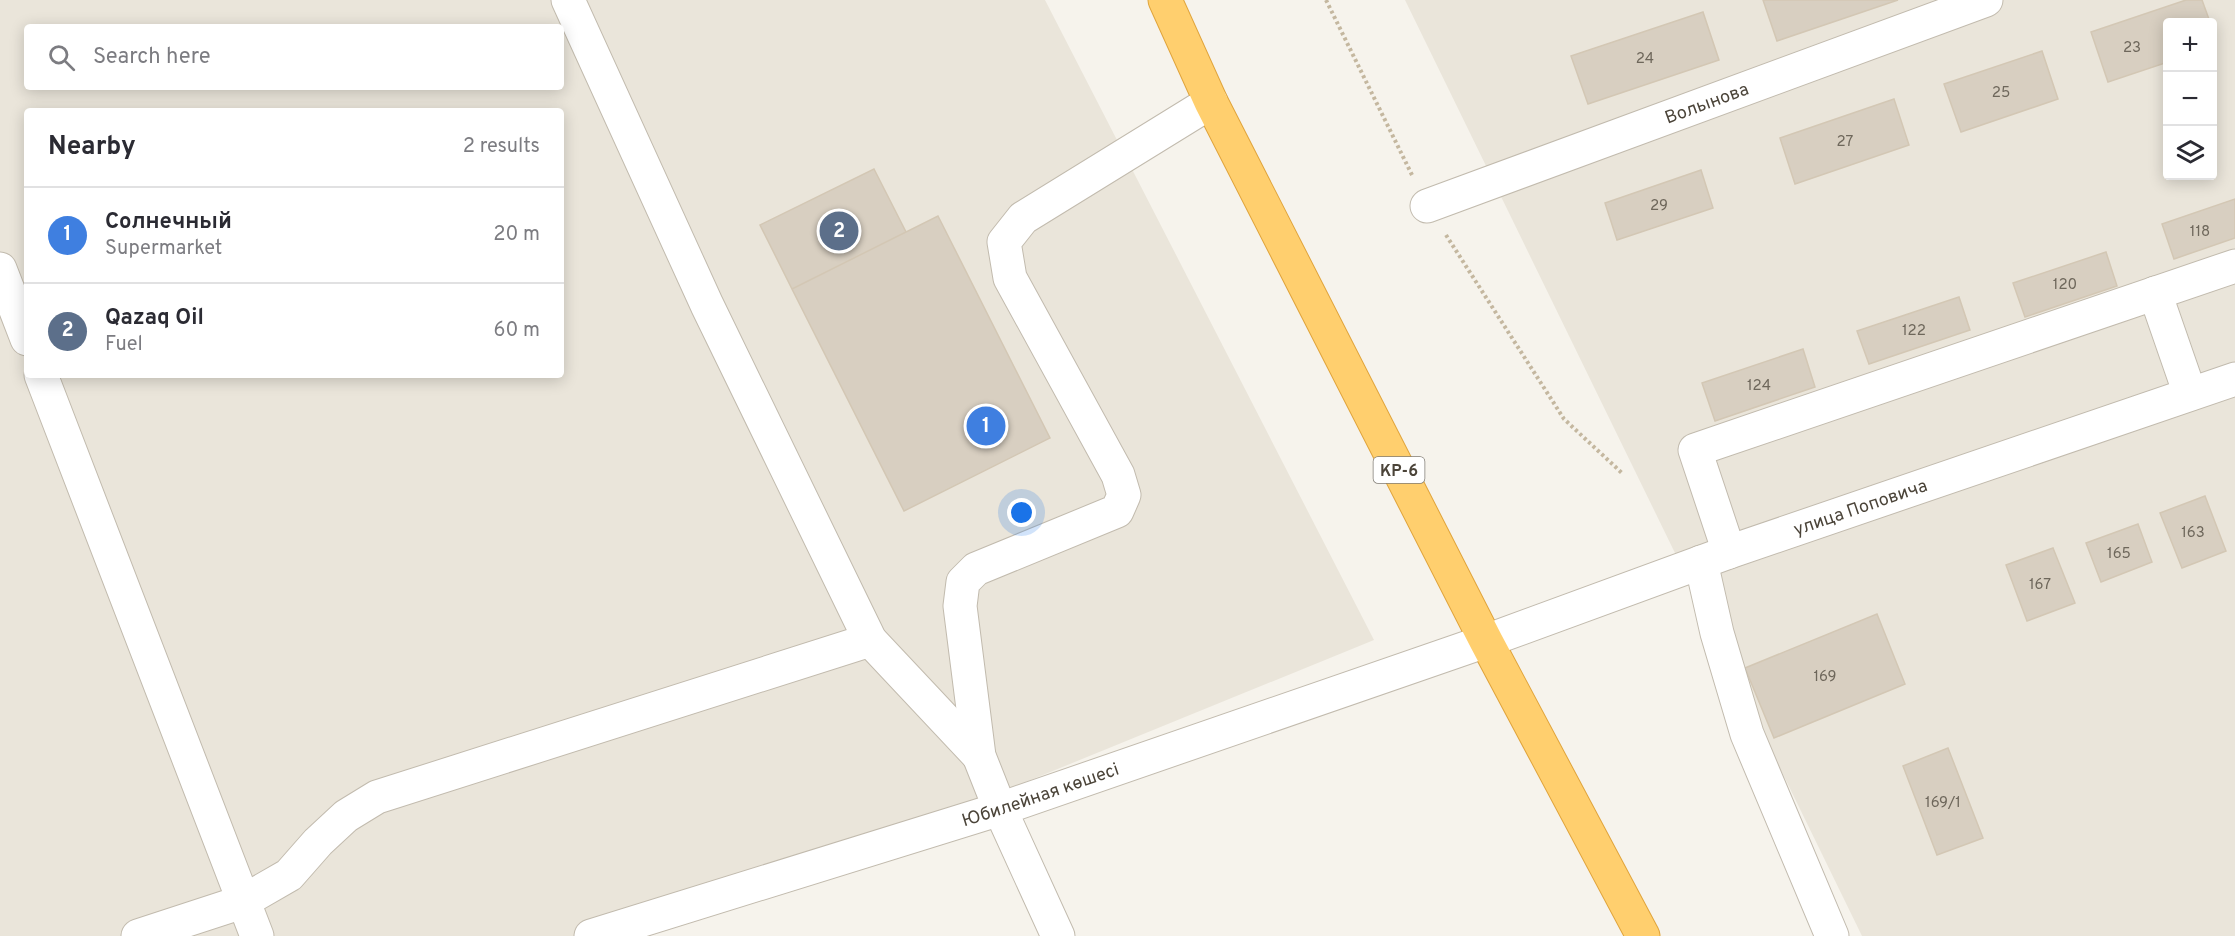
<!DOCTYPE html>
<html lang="en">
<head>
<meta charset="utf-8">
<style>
  :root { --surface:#fff; --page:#f7f7f7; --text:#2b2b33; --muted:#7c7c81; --line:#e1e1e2; --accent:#1a73e8 }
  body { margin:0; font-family:Overpass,sans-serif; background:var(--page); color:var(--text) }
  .controls { position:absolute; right:18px; top:18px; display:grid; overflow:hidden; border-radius:6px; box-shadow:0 3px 15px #0003 }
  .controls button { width:54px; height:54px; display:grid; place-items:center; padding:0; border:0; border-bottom:2px solid var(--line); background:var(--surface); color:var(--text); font:30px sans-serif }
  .you { position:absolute; left:1022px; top:513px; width:21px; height:21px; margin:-15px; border:4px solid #fff; border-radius:50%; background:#1a73e8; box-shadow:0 0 0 9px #1a73e833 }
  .badge { display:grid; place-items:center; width:39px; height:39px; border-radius:50%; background:var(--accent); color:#fff; font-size:20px; font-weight:700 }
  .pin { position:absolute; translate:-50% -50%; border:3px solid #fff; box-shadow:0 2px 6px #0006 }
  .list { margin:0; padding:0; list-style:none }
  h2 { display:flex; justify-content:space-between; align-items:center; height:78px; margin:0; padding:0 24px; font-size:26px }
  h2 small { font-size:20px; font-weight:400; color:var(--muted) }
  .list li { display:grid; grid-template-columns:39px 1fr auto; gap:18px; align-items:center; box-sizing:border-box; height:96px; padding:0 24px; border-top:2px solid var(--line) }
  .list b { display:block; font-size:22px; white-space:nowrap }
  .list p { margin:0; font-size:20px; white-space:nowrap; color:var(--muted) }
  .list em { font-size:20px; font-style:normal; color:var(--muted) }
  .icon { flex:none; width:33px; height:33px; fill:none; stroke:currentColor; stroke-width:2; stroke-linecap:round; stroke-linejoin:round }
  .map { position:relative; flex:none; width:2235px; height:936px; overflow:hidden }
  .search { position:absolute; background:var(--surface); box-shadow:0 3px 15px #0003; left:24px; top:24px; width:540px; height:66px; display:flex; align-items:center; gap:15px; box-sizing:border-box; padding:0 21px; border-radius:6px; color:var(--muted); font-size:22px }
  .panel { position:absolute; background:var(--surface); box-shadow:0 3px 15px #0003; left:24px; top:108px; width:540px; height:270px; border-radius:6px }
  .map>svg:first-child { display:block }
  .residential { fill:#eae5da; fill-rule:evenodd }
  .building { fill:#d8cfc1; stroke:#d3c7b4; stroke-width:1.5 }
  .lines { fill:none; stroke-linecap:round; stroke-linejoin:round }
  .minor-casing { stroke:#c2bbae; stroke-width:35 }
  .highway-casing { stroke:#e0a43c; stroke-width:35 }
  .path { stroke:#c4b79f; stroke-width:4; stroke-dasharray:3 3; stroke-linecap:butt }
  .minor { stroke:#fff; stroke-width:33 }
  .highway { stroke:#ffcf6e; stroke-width:33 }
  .labels { text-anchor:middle; stroke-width:4.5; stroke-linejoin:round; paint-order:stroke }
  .number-label { font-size:15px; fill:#6e675b }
  .shield { fill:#fff; stroke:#817c74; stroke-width:1.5 }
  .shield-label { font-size:16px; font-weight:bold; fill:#4b4439 }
  .street-label { font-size:18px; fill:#4b4439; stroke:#fff }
</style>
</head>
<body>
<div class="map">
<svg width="2235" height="936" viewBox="0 0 2235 936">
  <rect width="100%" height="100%" fill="#f6f3ec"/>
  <path class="residential" d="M0,0H1045L1374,640L648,936H0ZM27,27H561V87H27ZM27,111H561V375H27Z
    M1405,0H2235V936H1862ZM2168,22H2212V176H2168Z"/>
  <path class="building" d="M1763,0H1898L1777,41Z
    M2186,0H2202L2210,22H2168V62L2108,82L2091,32Z
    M1703,12L1719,60L1588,104L1571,56Z
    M2042,51L2058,99L1961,132L1944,84Z
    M1894,99L1909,145L1795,184L1780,138Z
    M874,169L906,232L792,289L760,225Z
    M1701,170L1713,208L1617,240L1605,203Z
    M2235,199V238L2174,259L2162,224Z
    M938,216L1050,438L904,511L792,289Z
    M2106,252L2117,286L2025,317L2013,283Z
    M1959,297L1970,330L1869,364L1857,331Z
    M1803,349L1815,387L1715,421L1702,383Z
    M2205,496L2226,551L2182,568L2160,513Z
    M2138,524L2152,562L2101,582L2086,543Z
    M2053,548L2075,603L2027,621L2006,565Z
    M1877,614L1905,684L1774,738L1745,668Z
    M1948,748L1983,838L1937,855L1903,766Z"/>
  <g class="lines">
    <g class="minor-casing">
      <g id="minor">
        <path d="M568,0L707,305L870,640L979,756"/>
        <path id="s1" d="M1427,206L1986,0"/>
        <path d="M0,269L27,339"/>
        <path d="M2155,293L2190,394"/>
        <path d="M41,375L257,936"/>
        <path d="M1729,552L1695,450L2235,266"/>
        <path d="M1701,562L1717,633L1747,734L1832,936"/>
        <path d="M138,936L242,902L289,875L318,842L346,816L377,797L870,640"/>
        <path id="s2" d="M591,936L1000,809L1486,641L1729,552L2235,379"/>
        <path d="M1058,936L1000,809L979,756L960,606L963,582L976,569L1117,511L1124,495L1118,475L1010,278L1004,242L1023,218L1211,102"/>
      </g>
    </g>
    <g class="highway-casing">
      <path id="highway" d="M1165,0L1211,102L1486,641L1643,936"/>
    </g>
    <path class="path" d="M1326,0L1413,177
      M1446,235L1564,419L1623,474"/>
    <use href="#minor" class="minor"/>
    <use href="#highway" class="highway"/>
  </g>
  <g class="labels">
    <g class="number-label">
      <text x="2132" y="52">23</text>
      <text x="1645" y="63">24</text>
      <text x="2001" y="97">25</text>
      <text x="1845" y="146">27</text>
      <text x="1659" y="210">29</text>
      <text x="2200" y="236">118</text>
      <text x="2065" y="289">120</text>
      <text x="1914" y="335">122</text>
      <text x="1759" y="390">124</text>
      <text x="2193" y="537">163</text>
      <text x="2119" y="558">165</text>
      <text x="2040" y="589">167</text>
      <text x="1825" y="681">169</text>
      <text x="1943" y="807">169/1</text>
    </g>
    <rect class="shield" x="1373.5" y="457" width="51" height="26" rx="4.5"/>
    <g class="shield-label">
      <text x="1399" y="476">KP-6</text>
    </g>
    <g class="street-label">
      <text dy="6" stroke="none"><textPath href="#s1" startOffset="298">Волынова</textPath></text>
      <text dy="6" stroke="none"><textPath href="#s2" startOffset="1340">улица Поповича</textPath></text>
      <text dy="6" stroke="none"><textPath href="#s2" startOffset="471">Юбилейная көшесі</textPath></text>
    </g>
  </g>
</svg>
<div class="controls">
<button>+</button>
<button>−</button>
<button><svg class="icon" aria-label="layers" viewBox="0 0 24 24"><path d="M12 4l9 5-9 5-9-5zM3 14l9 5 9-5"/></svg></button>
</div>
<div class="you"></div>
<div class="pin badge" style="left:986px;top:426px;background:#3f7fe0">1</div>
<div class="pin badge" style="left:839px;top:231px;background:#5c6f8a">2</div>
<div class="search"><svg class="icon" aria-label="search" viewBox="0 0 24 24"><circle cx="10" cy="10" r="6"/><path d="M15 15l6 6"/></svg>Search here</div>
<section class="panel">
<h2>Nearby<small>2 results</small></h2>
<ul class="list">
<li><span class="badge" style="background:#3f7fe0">1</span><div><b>Солнечный</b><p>Supermarket</p></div><em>20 m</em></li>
<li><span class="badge" style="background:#5c6f8a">2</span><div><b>Qazaq Oil</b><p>Fuel</p></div><em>60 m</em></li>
</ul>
</section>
</div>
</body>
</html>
